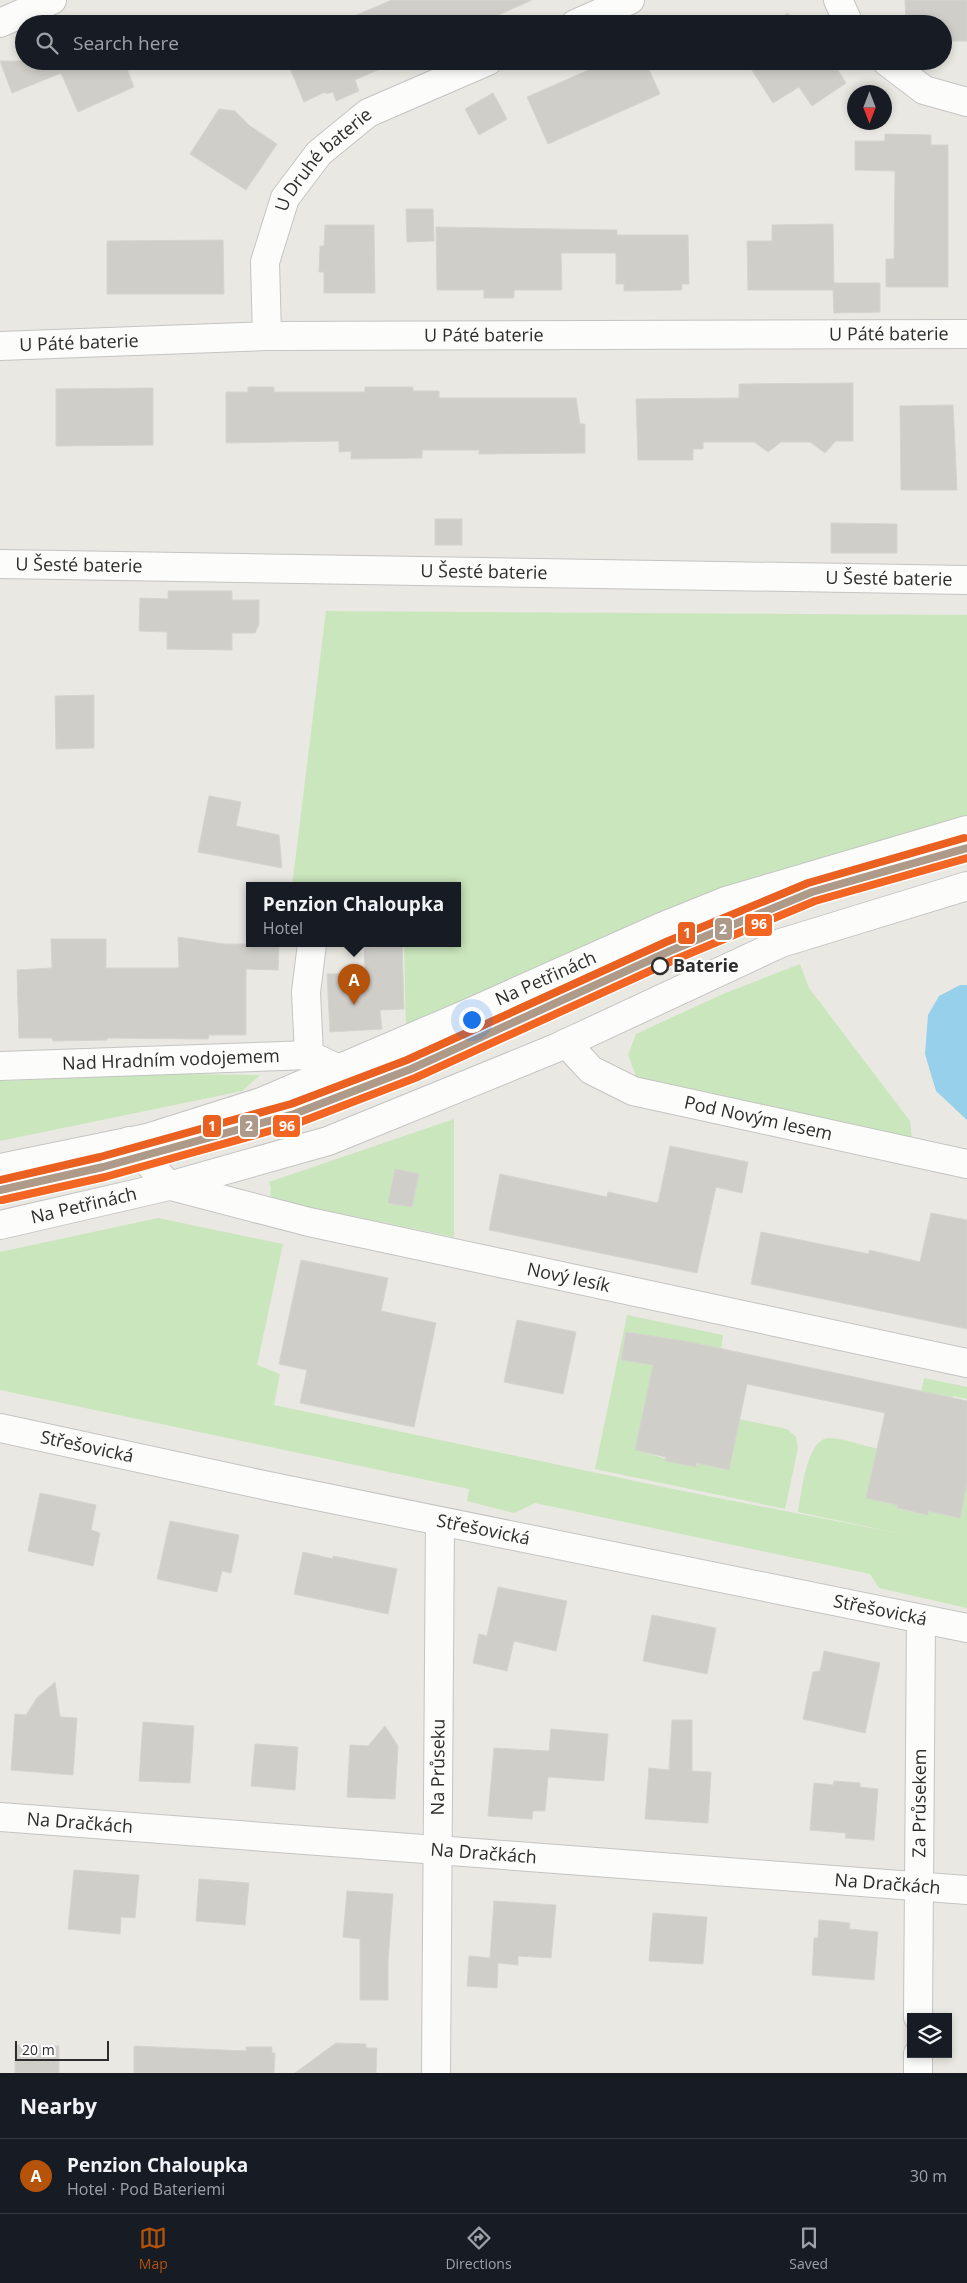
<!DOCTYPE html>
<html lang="en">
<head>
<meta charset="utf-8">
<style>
  :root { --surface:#171b24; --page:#20242c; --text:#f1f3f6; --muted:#9ea1a6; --line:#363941; --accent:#b45309 }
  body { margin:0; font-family:"Open Sans",sans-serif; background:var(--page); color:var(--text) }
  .controls { position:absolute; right:15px; bottom:15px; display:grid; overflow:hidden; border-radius:0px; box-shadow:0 2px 8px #0003 }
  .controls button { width:45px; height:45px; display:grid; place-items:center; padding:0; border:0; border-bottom:1px solid var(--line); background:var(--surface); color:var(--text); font:25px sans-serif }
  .compass { position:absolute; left:847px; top:85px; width:45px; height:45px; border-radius:50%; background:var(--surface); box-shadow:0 2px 8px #0003; rotate:180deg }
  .scale { position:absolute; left:15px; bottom:12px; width:94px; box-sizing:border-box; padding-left:5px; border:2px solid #2d2d2d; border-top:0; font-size:14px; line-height:18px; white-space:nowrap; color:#2d2d2d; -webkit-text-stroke:4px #fff; paint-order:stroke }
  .you { position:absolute; left:471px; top:1019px; width:18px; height:18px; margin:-12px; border:4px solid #fff; border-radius:50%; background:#1a73e8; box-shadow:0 0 0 8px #1a73e833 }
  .badge { display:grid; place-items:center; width:32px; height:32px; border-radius:50%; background:var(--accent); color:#fff; font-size:16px; font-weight:700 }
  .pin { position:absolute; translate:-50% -41px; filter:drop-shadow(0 1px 2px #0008) }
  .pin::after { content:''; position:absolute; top:26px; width:18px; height:15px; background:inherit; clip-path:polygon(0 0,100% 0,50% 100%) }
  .popup { position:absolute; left:246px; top:882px; width:215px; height:65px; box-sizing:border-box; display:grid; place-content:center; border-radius:0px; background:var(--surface); filter:drop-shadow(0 1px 4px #0005); font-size:16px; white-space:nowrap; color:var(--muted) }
  .popup b { font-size:19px; color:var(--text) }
  .popup::after { content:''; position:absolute; left:50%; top:100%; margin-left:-10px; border:10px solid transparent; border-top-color:var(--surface) }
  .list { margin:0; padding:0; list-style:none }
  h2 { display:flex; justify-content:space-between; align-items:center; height:65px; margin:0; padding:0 20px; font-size:21px }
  h2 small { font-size:16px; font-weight:400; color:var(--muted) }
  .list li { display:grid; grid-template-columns:32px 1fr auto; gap:15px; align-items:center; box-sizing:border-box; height:75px; padding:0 20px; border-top:1px solid var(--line) }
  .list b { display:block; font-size:19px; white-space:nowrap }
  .list p { margin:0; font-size:16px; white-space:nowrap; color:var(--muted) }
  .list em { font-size:16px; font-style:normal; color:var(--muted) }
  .icon { flex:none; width:28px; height:28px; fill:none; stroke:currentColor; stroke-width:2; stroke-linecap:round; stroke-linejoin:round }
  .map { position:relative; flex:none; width:967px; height:2073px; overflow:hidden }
  .search { position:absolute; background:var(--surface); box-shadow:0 2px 8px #0003; left:15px; right:15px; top:15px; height:55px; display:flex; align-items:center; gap:12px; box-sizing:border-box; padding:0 18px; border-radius:28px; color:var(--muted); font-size:19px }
  .sheet { height:140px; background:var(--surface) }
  nav { display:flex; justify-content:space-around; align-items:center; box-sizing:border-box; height:70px; border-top:1px solid var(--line); background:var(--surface); font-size:14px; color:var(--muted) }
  nav a { display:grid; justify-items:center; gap:2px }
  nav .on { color:var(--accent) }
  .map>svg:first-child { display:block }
  .green { fill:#cae6bc; fill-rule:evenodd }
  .water { fill:#97d0eb }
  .building { fill:#cfcec9; stroke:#d5d4cf }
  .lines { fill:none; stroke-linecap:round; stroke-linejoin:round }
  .minor-casing { stroke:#c4c4c3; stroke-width:30 }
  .minor { stroke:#fcfcfb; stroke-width:28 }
  .tram-1-casing { stroke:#fff; stroke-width:11 }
  .tram-2-casing { stroke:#fff; stroke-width:11 }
  .tram-3-casing { stroke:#fff; stroke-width:11 }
  .tram-1 { stroke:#ae9a89; stroke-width:8 }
  .tram-2 { stroke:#f26522; stroke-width:8 }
  .tram-3 { stroke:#e96020; stroke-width:8 }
  .stop-dot { fill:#fff; stroke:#2d2d2d; stroke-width:2.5 }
  .labels { text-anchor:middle; stroke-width:4; stroke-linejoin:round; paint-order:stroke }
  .street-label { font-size:18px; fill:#2d2d2d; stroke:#fff }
  .stop-label { font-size:18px; font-weight:bold; fill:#2d2d2d; stroke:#fff; text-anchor:start }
  .line-badge { stroke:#fff; stroke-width:2 }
  .badge-label { font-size:14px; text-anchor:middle; font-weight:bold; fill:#fff }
</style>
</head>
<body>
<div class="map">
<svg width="967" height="2073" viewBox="0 0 967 2073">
  <rect width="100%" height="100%" fill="#eae8e2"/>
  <path class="green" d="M326,611L967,615V817L948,820L669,912L406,1026L404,944H458V886H292Z
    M800,964L809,988L910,1121L912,1139L638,1081L628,1055L636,1034L723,994Z
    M175,1074L260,1075L242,1091L0,1141V1081Z
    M454,1119V1237L270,1199L271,1188L269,1182ZM395,1170L419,1175L412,1207L388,1203Z
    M158,1218L283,1244L257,1365L280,1374L274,1405L678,1490L907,1535L798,1512C802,1493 806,1439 829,1438C844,1438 867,1447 882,1450L874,1463L866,1498L898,1505L897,1509L928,1515V1511L967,1484V1608L879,1588L870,1574L535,1503L514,1513L467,1501L469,1489L0,1390V1252Z
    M627,1315L723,1335L721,1350L626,1332L621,1360L653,1365L635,1450L696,1467L734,1418L787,1429L796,1437L798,1448L785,1509L595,1469Z
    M924,1378L967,1387V1399L953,1396L948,1421L917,1415Z"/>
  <path class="water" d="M960,985H967V1120L936,1091L925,1054L928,1015L939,996Z"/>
  <path class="building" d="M392,0H532L478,24H335Z
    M905,0H967V41H943V24H906Z
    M788,13L795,24H772Z
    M0,61H124L134,87L78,112L61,73L12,93Z
    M287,61H379L382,68L355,80L359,91L336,101L333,92L326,94L325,92L304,102Z
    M609,61H645L660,94L548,144L527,97Z
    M746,61H832L846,83L812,106L799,87L773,103Z
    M493,93L507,119L479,135L465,109Z
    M219,109L235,111L250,126L277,144L246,190L190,154Z
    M885,134L931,135V145H948V287H886V259H894L895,171L855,170V141H885Z
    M406,209H433L434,241L407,242Z
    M833,224L834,283H880V312L834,313L833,290H748L747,241H772V225Z
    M325,225H374L375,293H324V272H319L320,246H324Z
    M436,227L617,230V235H688L689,284H682V290L624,291V284H616V253H561L562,290H514V298H484V290H437Z
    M223,240L224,294H107V241Z
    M853,383V441H836L825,453L810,442H781L768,452L754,442H703V449H693V460H638L636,399L739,398V384Z
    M248,387H274V392H365V387H413V391H439V398H576L580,424H585V453L479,454V450H422V458L351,459V451L339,452V441L226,443V392H248Z
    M153,388V445L56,446V389Z
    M953,405L957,490H901L900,406Z
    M435,519H462V545H435Z
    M831,523L897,524V553H831Z
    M168,591H232V600H259V624L255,633H232V650L167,649V632L139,631L140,598L168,599Z
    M94,695V748L56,749L55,696Z
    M209,796L241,802L236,826L279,835L282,868L198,852Z
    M178,937L224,944H279L278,970L246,969V1035H209L208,1039L107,1038V1040L53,1041L52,1038H19L17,970L52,968L51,939H106V968H179Z
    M376,944H402L404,1009L380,1010L382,1029L330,1032L327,974L365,973L364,947H376Z
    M670,1146L748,1162L742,1193L716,1187L697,1273L489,1230L500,1174L607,1197L608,1192L658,1203Z
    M395,1169L419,1174L412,1207L388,1203Z
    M931,1213L967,1220V1329L751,1284L761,1232L869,1254V1250L920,1262Z
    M301,1260L388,1278L381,1311L436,1323L414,1427L300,1403L307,1370L279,1364Z
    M517,1320L576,1332L563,1394L504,1382Z
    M626,1332L690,1342L967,1401V1484L960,1518L928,1511V1515L897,1508L898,1505L866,1498L885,1413L747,1384L729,1470L697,1463L696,1467L665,1461L666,1457L635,1450L653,1365L621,1360Z
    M40,1493L96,1505L91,1530L100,1533L93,1566L28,1551Z
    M170,1521L239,1535L231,1573L222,1571L217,1592L157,1579Z
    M303,1552L333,1559V1556L397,1569L388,1614L294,1594Z
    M498,1587L567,1601L556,1651L514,1641L507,1671L473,1663L479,1634L487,1636Z
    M652,1615L716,1628L707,1674L643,1661Z
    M824,1651L880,1663L865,1733L803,1719L813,1672L820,1671Z
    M55,1682L60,1717L77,1718L73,1775L11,1770L15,1714L26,1715L37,1698Z
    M672,1720H692V1771L711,1772L708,1823L645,1819L649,1768L669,1770Z
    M143,1722L194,1726L190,1783L139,1781Z
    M385,1726L398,1746L395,1799L347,1797L350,1745L368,1746Z
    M551,1729L608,1734L604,1781L548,1777L545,1811H533L532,1819L488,1816L494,1748L549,1751Z
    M255,1744L298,1747L295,1790L251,1786Z
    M834,1781L860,1783V1787L878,1789L874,1840L845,1838L846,1833L810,1830L814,1783L833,1785Z
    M74,1870L139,1875L135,1918L121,1917L120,1934L68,1929Z
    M199,1879L249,1883L245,1925L196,1921Z
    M347,1891L393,1894L388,1962V2000H360V1939L343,1937Z
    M494,1901L556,1905L551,1958L518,1956V1965L498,1963L497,1988L467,1986L469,1956L490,1958Z
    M653,1913L707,1917L703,1964L649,1961Z
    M819,1920L850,1923L849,1929L878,1932L874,1980L812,1975L814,1938H818Z
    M336,2043L366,2044V2048H377L376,2073H295Z
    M15,2045L59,2046V2073H15Z
    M134,2046L246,2051V2047H272V2053H275L274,2073H134Z"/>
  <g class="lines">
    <g class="minor-casing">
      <g id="minor">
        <path d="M838,0L849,24"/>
        <path d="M0,23L52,0"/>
        <path d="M575,24L630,0"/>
        <path d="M886,61L924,90L967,102"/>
        <path id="s1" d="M267,336L265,262L285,198L319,153L368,113L488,61"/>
        <path id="s2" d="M0,346L267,336L967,334"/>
        <path id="s3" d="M0,564L967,580"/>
        <path id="s4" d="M566,1043L591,1070L633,1091L967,1164"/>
        <path d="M309,1055L306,992L312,944"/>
        <path id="s5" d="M0,1066L309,1055L339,1069"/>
        <path d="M129,1141L169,1186"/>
        <path id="s6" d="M0,1168L147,1138L261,1102L464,1015L659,928L726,901L967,830"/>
        <path id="s7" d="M171,1186L309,1222L967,1363"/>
        <path id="s8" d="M0,1225L169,1186L328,1141L556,1048L781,943L967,886"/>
        <path id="s9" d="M0,1428L268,1486L967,1628"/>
        <path id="s10" d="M0,1817L967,1890"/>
        <path id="s11" d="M918,2017L921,1619"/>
        <path id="s12" d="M436,2073L440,1522"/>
        <path d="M918,2073V2054"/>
      </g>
    </g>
    <use href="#minor" class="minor"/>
    <g class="tram-1-casing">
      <path id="tram-1" d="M0,1190L103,1167L294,1114L411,1069L670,951L812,892L967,848"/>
    </g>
    <g class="tram-2-casing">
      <path id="tram-2" d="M2,1200L105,1177L298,1123L415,1078L674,960L815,901L967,858"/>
    </g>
    <g class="tram-3-casing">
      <path id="tram-3" d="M0,1180L100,1157L291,1104L407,1060L666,942L808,883L964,838"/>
    </g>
    <use href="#tram-1" class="tram-1"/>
    <use href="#tram-2" class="tram-2"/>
    <use href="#tram-3" class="tram-3"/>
  </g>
  <circle class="stop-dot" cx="660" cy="966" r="8"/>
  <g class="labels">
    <g class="street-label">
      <text dy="6" stroke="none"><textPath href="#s1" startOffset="195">U Druhé baterie</textPath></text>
      <text dy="6" stroke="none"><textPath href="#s2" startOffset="889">U Páté baterie</textPath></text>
      <text dy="6" stroke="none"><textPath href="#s2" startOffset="484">U Páté baterie</textPath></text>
      <text dy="6" stroke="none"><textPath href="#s2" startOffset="79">U Páté baterie</textPath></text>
      <text dy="6" stroke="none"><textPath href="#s3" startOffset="79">U Šesté baterie</textPath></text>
      <text dy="6" stroke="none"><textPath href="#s3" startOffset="484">U Šesté baterie</textPath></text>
      <text dy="6" stroke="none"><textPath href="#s3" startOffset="889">U Šesté baterie</textPath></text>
      <text dy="6" stroke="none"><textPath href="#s6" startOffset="580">Na Petřinách</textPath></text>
      <text dy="6" stroke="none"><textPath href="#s5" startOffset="171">Nad Hradním vodojemem</textPath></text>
      <text dy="6" stroke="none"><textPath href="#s4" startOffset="212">Pod Novým lesem</textPath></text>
      <text dy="6" stroke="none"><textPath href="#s8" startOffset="86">Na Petřinách</textPath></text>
      <text dy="6" stroke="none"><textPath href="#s7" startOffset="408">Nový lesík</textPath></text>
      <text dy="6" stroke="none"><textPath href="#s9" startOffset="89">Střešovická</textPath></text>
      <text dy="6" stroke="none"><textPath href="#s9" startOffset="494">Střešovická</textPath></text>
      <text dy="6" stroke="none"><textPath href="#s9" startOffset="899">Střešovická</textPath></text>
      <text dy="6" stroke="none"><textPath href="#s12" startOffset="306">Na Průseku</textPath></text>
      <text dy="6" stroke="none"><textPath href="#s11" startOffset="214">Za Průsekem</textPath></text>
      <text dy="6" stroke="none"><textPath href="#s10" startOffset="80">Na Dračkách</textPath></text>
      <text dy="6" stroke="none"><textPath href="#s10" startOffset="485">Na Dračkách</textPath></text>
      <text dy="6" stroke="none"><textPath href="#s10" startOffset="890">Na Dračkách</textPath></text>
    </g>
    <g class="stop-label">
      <text x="673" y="972">Baterie</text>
    </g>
  </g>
  <g class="line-badge">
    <rect x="744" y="913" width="29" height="24" rx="5" fill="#f26522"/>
    <rect x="714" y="917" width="19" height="24" rx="5" fill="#ae9a89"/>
    <rect x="677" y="921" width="19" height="24" rx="5" fill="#e96020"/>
    <rect x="202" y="1114" width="20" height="24" rx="5" fill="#e96020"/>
    <rect x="272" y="1114" width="29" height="24" rx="5" fill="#f26522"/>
    <rect x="239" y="1114" width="20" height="24" rx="5" fill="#ae9a89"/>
  </g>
  <g class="badge-label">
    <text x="759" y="929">96</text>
    <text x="723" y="934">2</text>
    <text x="687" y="938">1</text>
    <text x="212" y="1131">1</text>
    <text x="287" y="1131">96</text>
    <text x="249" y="1131">2</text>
  </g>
</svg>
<div class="controls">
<button><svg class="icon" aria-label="layers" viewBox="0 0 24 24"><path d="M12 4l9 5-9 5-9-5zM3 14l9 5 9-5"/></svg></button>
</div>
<svg class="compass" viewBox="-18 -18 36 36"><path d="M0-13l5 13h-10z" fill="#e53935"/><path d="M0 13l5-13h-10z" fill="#9ea1a6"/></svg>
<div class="scale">20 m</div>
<div class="you"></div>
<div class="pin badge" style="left:354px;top:1005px">A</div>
<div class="popup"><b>Penzion Chaloupka</b>Hotel</div>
<div class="search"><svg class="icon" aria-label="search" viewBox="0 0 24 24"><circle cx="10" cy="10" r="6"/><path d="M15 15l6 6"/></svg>Search here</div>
</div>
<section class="sheet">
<h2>Nearby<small></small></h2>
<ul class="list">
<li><span class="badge">A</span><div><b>Penzion Chaloupka</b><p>Hotel · Pod Bateriemi</p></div><em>30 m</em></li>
</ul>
</section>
<nav>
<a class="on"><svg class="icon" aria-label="map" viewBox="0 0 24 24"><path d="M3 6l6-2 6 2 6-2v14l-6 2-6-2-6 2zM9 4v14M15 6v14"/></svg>Map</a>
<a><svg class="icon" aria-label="directions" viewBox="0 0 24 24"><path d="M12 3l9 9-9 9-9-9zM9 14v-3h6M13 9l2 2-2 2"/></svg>Directions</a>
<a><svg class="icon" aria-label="saved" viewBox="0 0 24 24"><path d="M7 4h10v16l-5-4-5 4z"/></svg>Saved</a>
</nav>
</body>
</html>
